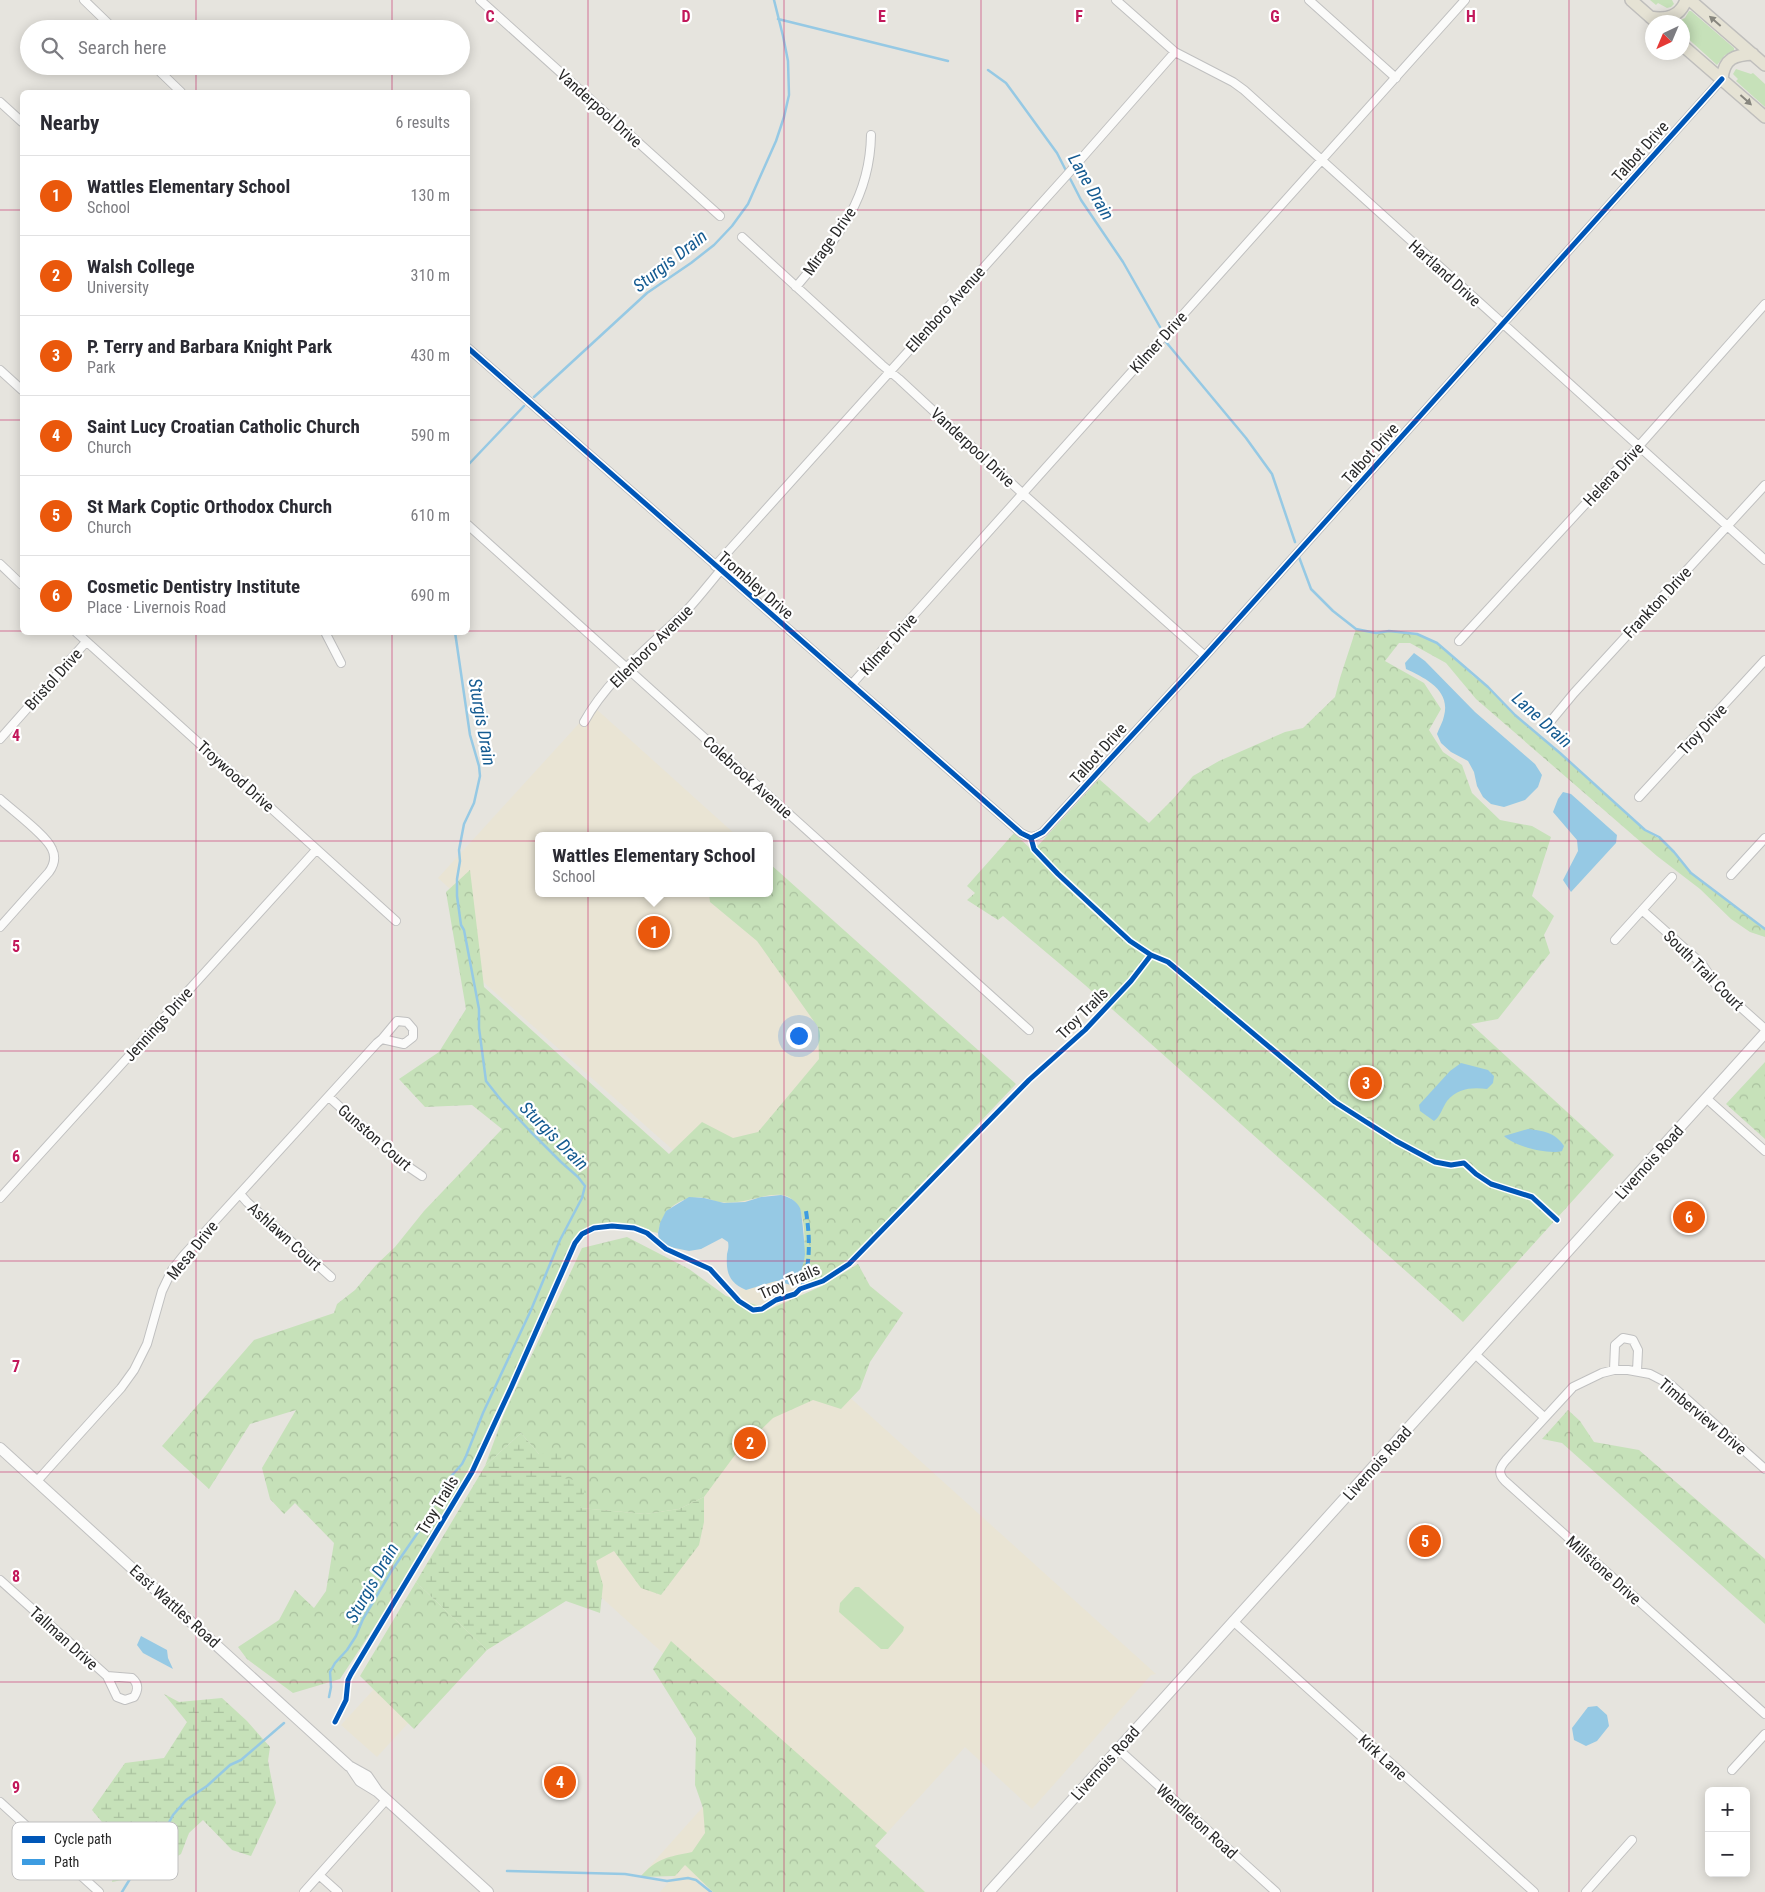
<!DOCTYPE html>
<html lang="en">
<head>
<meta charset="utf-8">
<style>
  :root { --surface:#fff; --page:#f7f7f7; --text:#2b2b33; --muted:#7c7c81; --line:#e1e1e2; --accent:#ea580c }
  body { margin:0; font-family:"Roboto Condensed",sans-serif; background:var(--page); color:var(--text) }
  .controls { position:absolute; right:15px; bottom:15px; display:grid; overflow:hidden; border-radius:8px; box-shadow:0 2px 12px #0003 }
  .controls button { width:45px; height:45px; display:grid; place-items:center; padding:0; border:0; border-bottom:1px solid var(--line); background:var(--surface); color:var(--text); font:25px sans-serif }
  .compass { position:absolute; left:1645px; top:15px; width:45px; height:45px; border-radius:50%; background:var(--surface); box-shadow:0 2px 12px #0003; rotate:224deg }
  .you { position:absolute; left:798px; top:1035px; width:18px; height:18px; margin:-12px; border:4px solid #fff; border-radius:50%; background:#1a73e8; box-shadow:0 0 0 8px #1a73e833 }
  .badge { display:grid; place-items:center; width:32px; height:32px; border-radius:50%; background:var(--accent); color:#fff; font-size:16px; font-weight:700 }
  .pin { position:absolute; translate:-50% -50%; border:2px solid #fff; box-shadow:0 1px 5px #0006 }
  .popup { position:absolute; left:535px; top:832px; width:238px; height:65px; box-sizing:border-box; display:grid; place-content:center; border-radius:8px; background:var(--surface); filter:drop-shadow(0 1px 4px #0005); font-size:16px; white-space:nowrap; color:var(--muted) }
  .popup b { font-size:19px; color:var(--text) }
  .popup::after { content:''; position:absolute; left:50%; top:100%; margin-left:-10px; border:10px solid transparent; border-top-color:var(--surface) }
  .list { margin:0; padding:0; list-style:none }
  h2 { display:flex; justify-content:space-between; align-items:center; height:65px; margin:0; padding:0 20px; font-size:21px }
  h2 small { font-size:16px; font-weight:400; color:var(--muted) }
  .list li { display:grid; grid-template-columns:32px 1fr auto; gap:15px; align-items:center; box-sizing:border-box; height:80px; padding:0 20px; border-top:1px solid var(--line) }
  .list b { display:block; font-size:19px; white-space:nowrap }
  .list p { margin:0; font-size:16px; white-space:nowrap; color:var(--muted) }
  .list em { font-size:16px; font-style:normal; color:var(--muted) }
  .icon { flex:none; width:28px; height:28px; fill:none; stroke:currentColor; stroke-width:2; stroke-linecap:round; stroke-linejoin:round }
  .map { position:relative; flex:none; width:1765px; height:1892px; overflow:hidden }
  .search { position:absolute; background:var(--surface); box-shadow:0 2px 12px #0003; left:20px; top:20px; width:450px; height:55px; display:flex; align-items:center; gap:12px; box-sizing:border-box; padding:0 18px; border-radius:28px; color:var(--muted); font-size:19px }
  .panel { position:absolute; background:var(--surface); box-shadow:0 2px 12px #0003; left:20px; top:90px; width:450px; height:545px; border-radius:8px }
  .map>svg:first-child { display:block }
  .education { fill:#e9e4d4 }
  .grass { fill:#c6e1b9 }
  .forest { fill:url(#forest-crowns) }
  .wetland { fill:url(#wetland-marsh) }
  .water { fill:#96c9e4 }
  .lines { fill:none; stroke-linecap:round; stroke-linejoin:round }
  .stream { stroke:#96c9e4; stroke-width:2.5 }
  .street-casing { stroke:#c0c0c0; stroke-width:10 }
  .secondary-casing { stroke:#c0c0c0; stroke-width:12 }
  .primary-casing { stroke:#bfbebc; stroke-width:14 }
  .street { stroke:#fbfbfa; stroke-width:8 }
  .secondary { stroke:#fbfbfa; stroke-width:10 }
  .primary { stroke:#e5e2d4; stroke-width:11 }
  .quiet { stroke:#3d9ce1; stroke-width:4; stroke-dasharray:8 4; stroke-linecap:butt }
  .cycleway-casing { stroke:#fff; stroke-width:8 }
  .cycleway { stroke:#0057b8; stroke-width:5 }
  .oneway { fill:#87867e }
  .grid { fill:none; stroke:#c2185b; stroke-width:1; stroke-opacity:0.55 }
  .labels { text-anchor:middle; stroke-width:4.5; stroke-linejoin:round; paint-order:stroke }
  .street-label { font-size:16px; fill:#292929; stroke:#fff }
  .water-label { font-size:18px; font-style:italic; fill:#155b91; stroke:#fff }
  .key { fill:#fff; stroke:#bfbfbf; stroke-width:1 }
  .key-label { font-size:14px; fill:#292929 }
  .grid-label { font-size:16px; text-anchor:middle; font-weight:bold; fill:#c2185b; stroke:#fff; stroke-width:4.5; stroke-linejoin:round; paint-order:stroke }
</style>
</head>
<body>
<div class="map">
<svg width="1765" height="1892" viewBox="0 0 1765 1892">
  <defs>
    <pattern id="forest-crowns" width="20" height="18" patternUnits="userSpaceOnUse" patternTransform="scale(1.25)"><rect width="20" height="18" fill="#c6e1b9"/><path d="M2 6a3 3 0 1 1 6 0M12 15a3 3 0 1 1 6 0" fill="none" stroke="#aac19f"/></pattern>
    <pattern id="wetland-marsh" width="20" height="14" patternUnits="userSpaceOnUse" patternTransform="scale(1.25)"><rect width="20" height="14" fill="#c6e1b9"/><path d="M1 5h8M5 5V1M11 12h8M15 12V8" fill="none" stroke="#aac19f"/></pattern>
  </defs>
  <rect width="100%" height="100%" fill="#e6e4de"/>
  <path class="education" d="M594,707L737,836H539V893H769L1003,1075L772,1327L1156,1674L1151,1675L1032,1809L965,1747L875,1846L925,1892H660L674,1876L642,1875L761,1742L559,1559L377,1757L341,1725L780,1247L673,1150L472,972L459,897L438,878Z"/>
  <path class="grass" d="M1650,0H1672L1674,4L1671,7L1667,8L1658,3L1656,5Z
    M1689,11H1691L1734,48V52L1725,55L1717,65L1683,34L1682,22H1677L1685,18Z
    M1736,69L1751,74L1753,73L1765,84V107L1736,81L1738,79L1733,74Z
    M855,1587H859L904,1627L903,1631L888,1649H881L839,1612L840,1603Z"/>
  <path class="forest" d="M1356,629L1376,633L1389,631L1417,634L1443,647L1473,676L1488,687L1515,715L1563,755L1645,830L1664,842L1691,873L1765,929V937L1750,932L1731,919L1700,889L1657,856L1476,699L1446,663L1410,643H1399L1385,661L1424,683L1441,709L1429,730L1443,752L1462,765L1472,793L1500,820L1532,826L1551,837L1532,896L1554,916L1544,935L1550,953L1498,1019L1471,1024L1614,1155L1463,1322L1085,985L1003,916L998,920L967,900L975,893L967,886L1014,833L1033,851L1099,779L1149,823L1173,799L1193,776L1219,761L1285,732L1303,728L1335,697L1340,678Z
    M769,863L1016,1084L848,1261L804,1289L796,1282C806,1263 813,1199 782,1195C767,1193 752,1201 737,1202C729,1203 722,1203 714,1201C711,1200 707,1198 704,1198C680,1195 662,1210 658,1233L614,1224L576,1239L501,1409L431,1541L340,1679L293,1693L247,1659L238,1647L279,1620L295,1590L314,1608L326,1591L334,1543L295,1503L284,1514L270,1499L262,1468L296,1410L250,1424L209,1489L162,1446L254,1340L334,1313L337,1304L355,1290L376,1265L395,1247L424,1211L502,1129L472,1105L425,1107L399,1079L439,1052L466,1009L446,892L470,870L484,987L669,1154L702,1122L733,1138L758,1132L819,1059L818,1027L757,941L710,902L709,893H769Z
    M1765,1062V1139L1726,1104Z
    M627,1237L689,1269L726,1296L770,1309L822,1286L858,1264L870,1286L903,1313L870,1362L860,1389L841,1409L813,1400L773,1418L735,1455L704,1497L679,1509L645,1514L580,1508L562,1478L539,1454L521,1433L485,1466L504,1414L582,1248Z
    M1568,1410L1580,1421L1594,1442L1639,1450L1765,1559V1624L1562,1443L1542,1439Z
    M416,1582L487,1650L414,1729L360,1676Z
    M671,1641L887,1833L875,1846L925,1892H713L685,1865L675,1876L640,1877C657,1858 668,1857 692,1852L705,1833L703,1808L695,1785L696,1738L653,1669Z"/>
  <path class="wetland" d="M521,1433L539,1454L564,1451L562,1478L587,1482L580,1508L645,1514L679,1509L704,1497V1522L699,1545L661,1595L641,1588L614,1551L596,1561L603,1585L600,1613L566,1601L487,1650L416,1582L485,1466Z
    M164,1694L179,1702L222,1698L247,1721L270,1747L268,1761L276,1803L251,1856L232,1850L203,1820L189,1833L181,1854L147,1875L112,1882L120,1844L92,1810L125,1763L164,1758L187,1722Z"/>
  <path class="water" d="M1414,653L1425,661L1475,712L1535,764L1542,775L1538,787L1525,800L1504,807L1491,804L1483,797L1477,786L1474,772L1468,761L1451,752L1441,743L1437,734C1439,728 1443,722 1444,716C1451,690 1425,678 1406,669L1405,663Z
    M1563,792L1571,794L1617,835L1616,843L1571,892L1563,880L1578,851L1577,840L1553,812L1558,799Z
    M1461,1063L1488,1070L1494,1076L1493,1083L1487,1089C1473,1087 1457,1088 1447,1101C1442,1108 1441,1116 1434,1121L1420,1111L1419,1105L1450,1071Z
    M1528,1129C1543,1131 1555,1132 1564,1146L1562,1151C1548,1155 1514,1146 1504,1136Z
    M781,1195C789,1197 796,1200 800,1208C802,1213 805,1248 805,1254C804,1264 799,1281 791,1285L776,1281L746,1290C728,1282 726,1272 727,1254C728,1250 729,1247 728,1242L722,1238L701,1249L689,1251L665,1246L659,1241L658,1233L660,1223L666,1211L689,1197L704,1198L724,1203L745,1202L761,1197Z
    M141,1636L167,1650L168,1658L173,1669L143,1653L137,1645Z
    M1597,1706L1607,1715L1609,1726L1597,1741L1586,1746L1574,1740L1572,1728L1588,1707Z"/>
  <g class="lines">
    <path class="stream" d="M778,19L948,61
      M988,70L1006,83L1057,153L1081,200L1123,262L1160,327
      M1166,342L1246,438L1272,474L1295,542
      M534,397L647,293L691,263L714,245L732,226L748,204L776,141L784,117L789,95L788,61L783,36L774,0
      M468,465L524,406
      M1299,557L1311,589L1333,611L1356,629L1376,633L1389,631L1417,634L1437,643L1488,687L1515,715L1560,753L1645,830L1659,837L1674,852L1691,873L1765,929
      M329,1697L331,1687L330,1672L335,1663L347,1650L356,1636L363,1619L392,1570L421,1528L446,1482L462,1464L466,1456L483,1413L531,1310L560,1240L582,1198L585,1186L578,1177L561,1162L530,1131L501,1100L486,1081L479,1028V1009L464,930L461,925L457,896V879L460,861L459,850L464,824L474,803L480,776L479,766L470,735L455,632
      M507,1871L625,1874L667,1881L688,1878L696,1880L711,1892
      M122,1892L133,1874L164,1832L173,1815L186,1800L207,1786L230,1765L241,1760L284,1723"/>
    <g class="street-casing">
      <path id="street" d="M84,0L114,29
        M480,0L720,216
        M1116,0L1175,52L1233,82L1244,90L1765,560
        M1309,0L1396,78
        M154,66L181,92
        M0,102L22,122
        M742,237L882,365L899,379L1022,493L1205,656
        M796,287C836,239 870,201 871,135
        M468,348L1021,833C1029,838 1035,838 1043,832L1205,656L1722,79
        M0,370L22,390
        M468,525L1029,1030
        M0,564L22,585
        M715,566L1066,176L1175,52
        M76,632L396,921
        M325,632L341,663
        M1459,641L1638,447L1765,304
        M852,684L1465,0
        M584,722C609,677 652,645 688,609C699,597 709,584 720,571
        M1550,722L1574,693L1765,485
        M0,739L86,642
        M1639,797L1765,660
        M0,799C13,811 46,835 52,849C56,857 54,865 49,872L0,927
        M1731,875L1765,838
        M1642,910L1702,964L1716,985L1765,1029
        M1615,940L1672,877
        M329,1097L397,1159L422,1176
        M1706,1098L1765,1151
        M240,1194L247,1202L331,1277
        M0,1198L316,850
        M1476,1355L1544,1417
        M1614,1370L1615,1345L1623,1338L1633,1340L1638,1350L1637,1371
        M1765,1469L1671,1385L1650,1374L1628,1370H1614L1602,1373L1573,1387L1506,1460C1500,1467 1497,1473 1505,1481L1765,1714
        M37,1481L121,1388L134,1370L147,1344L162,1291L172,1270L183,1256L377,1043L382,1039L404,1044L413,1037V1029L407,1022L397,1021L382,1039
        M0,1580L107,1676
        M1233,1621L1534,1892
        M107,1676L132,1678C138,1683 139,1689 134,1697L125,1700L117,1697Z
        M1118,1749L1276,1892
        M1732,1770L1765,1734
        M0,1802L99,1892
        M319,1875L338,1892
        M304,1892L386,1800
        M1586,1892L1632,1840"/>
    </g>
    <g class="secondary-casing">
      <path id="secondary" d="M0,1448L349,1766L367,1776L378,1792
        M352,1769L360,1781L378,1792L488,1892
        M989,1892L1765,1033"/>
    </g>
    <g class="primary-casing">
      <path id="primary" d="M1631,0L1656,22
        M1690,0L1765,65
        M1650,17C1666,20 1680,17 1686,0
        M1682,45L1765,117
        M1722,79C1724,58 1735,55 1753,54"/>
    </g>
    <use href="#street" class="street"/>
    <use href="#secondary" class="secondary"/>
    <use href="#primary" class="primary"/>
    <path class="quiet" d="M801,1290C811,1265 810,1237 806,1211"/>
    <g class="cycleway-casing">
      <path id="cycleway" d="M468,348L1021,833L1031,838
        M1031,838L1043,832L1205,656L1722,79
        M1031,838L1034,849L1058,874L1130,941L1151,955L1168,962L1335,1102L1396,1141L1435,1162L1451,1165L1464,1163L1476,1174L1491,1184L1532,1197L1557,1220
        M335,1722L346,1700L348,1680L351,1674L472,1472L511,1388L575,1243L582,1234L594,1228L612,1226L634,1228L647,1233L666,1249L710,1269L739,1301L753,1310L762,1309L776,1300L795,1294L800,1289L823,1281L849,1264L1029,1080L1085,1030L1131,981L1151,955"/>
    </g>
    <use href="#cycleway" class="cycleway"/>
  </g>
  <defs><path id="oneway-solid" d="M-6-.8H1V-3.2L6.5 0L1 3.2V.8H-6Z" transform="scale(1.25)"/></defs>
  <g class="oneway">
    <use href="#oneway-solid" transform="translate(1715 21) rotate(-139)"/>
    <use href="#oneway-solid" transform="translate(1746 100) rotate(42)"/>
  </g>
  <path class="grid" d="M196,0V29M392,0V29M588,0V1892M784,0V1892M981,0V1892M1177,0V1892M1373,0V1892M1569,0V1892M196,66V92M392,66V92M0,210H22M468,210H1765M0,420H22M468,420H1765M0,631H22M468,631H1765M196,632V1892M392,632V1892M0,841H1765M0,1051H1765M0,1261H1765M0,1472H1765M0,1682H1765"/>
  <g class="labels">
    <g class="street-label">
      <text transform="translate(600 108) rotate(42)" y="6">Vanderpool Drive</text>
      <text transform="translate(1640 151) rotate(-48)" y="6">Talbot Drive</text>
      <text transform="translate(829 241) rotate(-55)" y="6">Mirage Drive</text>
      <text transform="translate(1445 273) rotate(42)" y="6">Hartland Drive</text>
      <text transform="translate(945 309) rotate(-48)" y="6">Ellenboro Avenue</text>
      <text transform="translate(1158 342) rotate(-48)" y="6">Kilmer Drive</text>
      <text transform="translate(973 447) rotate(43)" y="6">Vanderpool Drive</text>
      <text transform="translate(1370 453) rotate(-48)" y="6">Talbot Drive</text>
      <text transform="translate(1613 474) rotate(-47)" y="6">Helena Drive</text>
      <text transform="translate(756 585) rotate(41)" y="6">Trombley Drive</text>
      <text transform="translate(1657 602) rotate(-47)" y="6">Frankton Drive</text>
      <text transform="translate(888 644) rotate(-48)" y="6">Kilmer Drive</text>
      <text transform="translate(651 646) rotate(-45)" y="6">Ellenboro Avenue</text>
      <text transform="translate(53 679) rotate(-48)" y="6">Bristol Drive</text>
      <text transform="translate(1702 729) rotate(-47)" y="6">Troy Drive</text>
      <text transform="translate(1098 753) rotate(-48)" y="6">Talbot Drive</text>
      <text transform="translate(236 776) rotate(42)" y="6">Troywood Drive</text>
      <text transform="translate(748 777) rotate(42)" y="6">Colebrook Avenue</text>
      <text transform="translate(1704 970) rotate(45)" y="6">South Trail Court</text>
      <text transform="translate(1082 1013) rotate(-45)" y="6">Troy Trails</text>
      <text transform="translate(158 1024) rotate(-48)" y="6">Jennings Drive</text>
      <text transform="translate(375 1137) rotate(41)" y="6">Gunston Court</text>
      <text transform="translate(1649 1162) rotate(-48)" y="6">Livernois Road</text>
      <text transform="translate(285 1236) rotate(42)" y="6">Ashlawn Court</text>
      <text transform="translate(192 1250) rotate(-51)" y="6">Mesa Drive</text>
      <text transform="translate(789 1281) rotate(-24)" y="6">Troy Trails</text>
      <text transform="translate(1703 1416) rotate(40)" y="6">Timberview Drive</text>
      <text transform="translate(1377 1463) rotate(-48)" y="6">Livernois Road</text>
      <text transform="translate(437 1505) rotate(-59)" y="6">Troy Trails</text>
      <text transform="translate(1604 1570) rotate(42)" y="6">Millstone Drive</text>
      <text transform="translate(175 1606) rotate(42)" y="6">East Wattles Road</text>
      <text transform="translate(64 1638) rotate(42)" y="6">Tallman Drive</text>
      <text transform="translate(1383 1757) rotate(42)" y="6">Kirk Lane</text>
      <text transform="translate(1105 1763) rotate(-48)" y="6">Livernois Road</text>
      <text transform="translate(1197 1821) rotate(42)" y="6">Wendleton Road</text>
    </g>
    <g class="water-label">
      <text transform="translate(1091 187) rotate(60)" y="6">Lane Drain</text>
      <text transform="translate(670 261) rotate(-38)" y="6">Sturgis Drain</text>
      <text transform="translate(1542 720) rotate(42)" y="6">Lane Drain</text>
      <text transform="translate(482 722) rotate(80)" y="6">Sturgis Drain</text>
      <text transform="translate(554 1136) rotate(45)" y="6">Sturgis Drain</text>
      <text transform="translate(372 1583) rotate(-60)" y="6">Sturgis Drain</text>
    </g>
  </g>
  <rect x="12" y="1822" width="166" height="58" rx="8" class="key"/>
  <rect x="22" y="1836" width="23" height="7" fill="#0057b8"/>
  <rect x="22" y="1859" width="23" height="6" fill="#3d9ce1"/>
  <g class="key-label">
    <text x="54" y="1844">Cycle path</text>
    <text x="54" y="1867">Path</text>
  </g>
  <g class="grid-label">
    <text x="490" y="22">C</text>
    <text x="686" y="22">D</text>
    <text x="882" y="22">E</text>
    <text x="1079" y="22">F</text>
    <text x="1275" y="22">G</text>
    <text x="1471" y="22">H</text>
    <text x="16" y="741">4</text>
    <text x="16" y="952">5</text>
    <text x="16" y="1162">6</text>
    <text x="16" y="1372">7</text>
    <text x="16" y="1582">8</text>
    <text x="16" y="1793">9</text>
  </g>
</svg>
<div class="controls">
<button>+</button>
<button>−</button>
</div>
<svg class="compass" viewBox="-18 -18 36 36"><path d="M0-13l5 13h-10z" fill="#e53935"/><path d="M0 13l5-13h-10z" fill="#7c7c81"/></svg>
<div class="you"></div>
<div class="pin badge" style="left:654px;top:932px">1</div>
<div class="popup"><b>Wattles Elementary School</b>School</div>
<div class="pin badge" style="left:750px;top:1443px">2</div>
<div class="pin badge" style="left:1366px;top:1083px">3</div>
<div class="pin badge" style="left:560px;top:1782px">4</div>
<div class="pin badge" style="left:1425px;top:1541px">5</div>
<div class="pin badge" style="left:1689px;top:1217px">6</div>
<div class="search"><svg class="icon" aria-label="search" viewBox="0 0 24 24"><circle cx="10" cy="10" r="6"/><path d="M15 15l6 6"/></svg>Search here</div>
<section class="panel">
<h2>Nearby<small>6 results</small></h2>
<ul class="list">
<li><span class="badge">1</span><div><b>Wattles Elementary School</b><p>School</p></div><em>130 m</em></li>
<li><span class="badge">2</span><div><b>Walsh College</b><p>University</p></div><em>310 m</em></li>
<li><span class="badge">3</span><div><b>P. Terry and Barbara Knight Park</b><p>Park</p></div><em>430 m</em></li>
<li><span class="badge">4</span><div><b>Saint Lucy Croatian Catholic Church</b><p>Church</p></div><em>590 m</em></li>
<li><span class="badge">5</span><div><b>St Mark Coptic Orthodox Church</b><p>Church</p></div><em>610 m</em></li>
<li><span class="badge">6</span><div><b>Cosmetic Dentistry Institute</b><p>Place · Livernois Road</p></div><em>690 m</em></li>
</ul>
</section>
</div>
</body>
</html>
